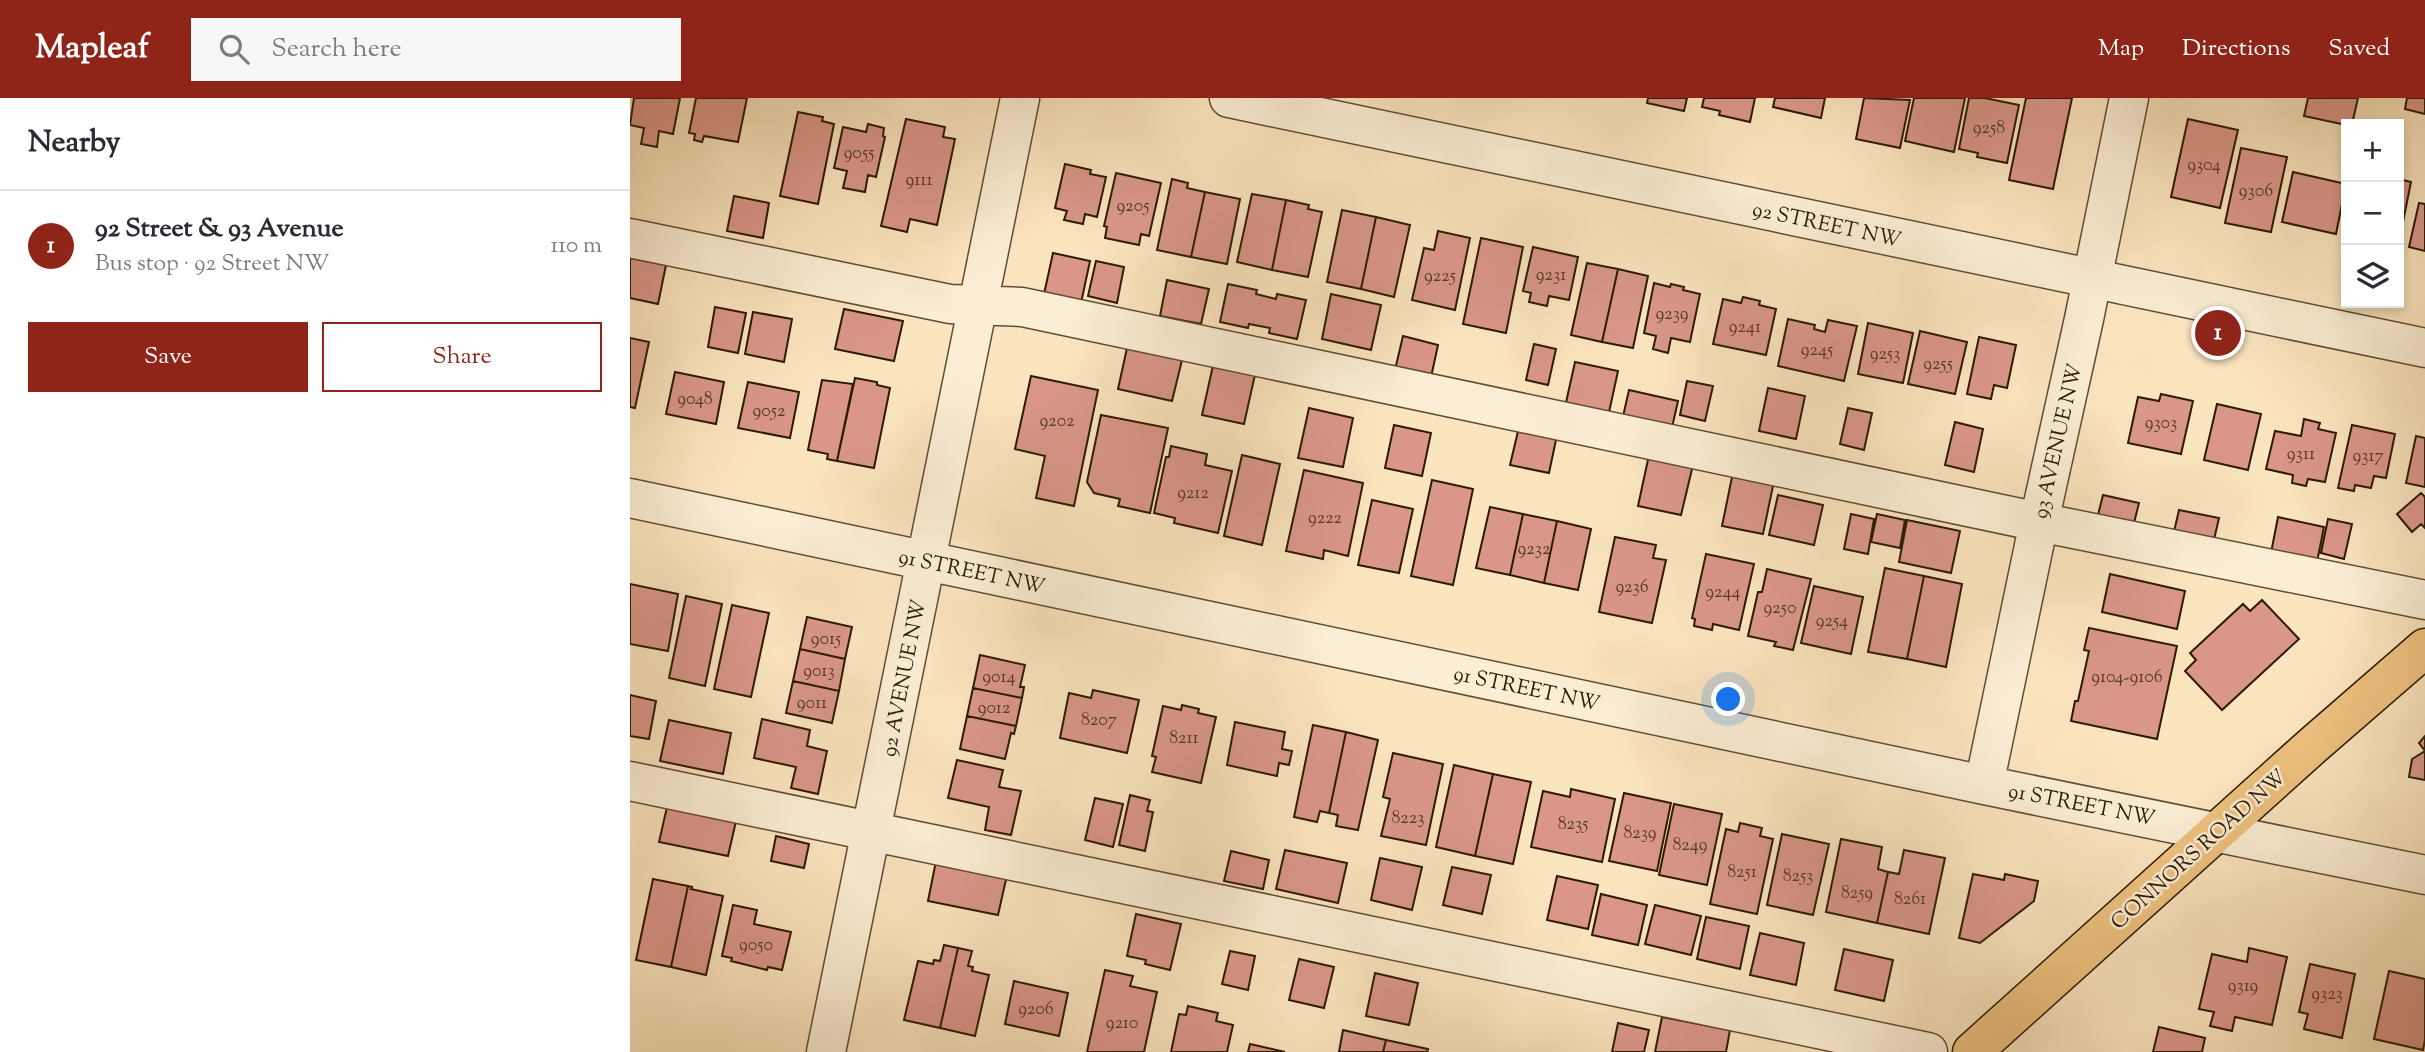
<!DOCTYPE html>
<html lang="en">
<head>
<meta charset="utf-8">
<style>
  :root { --surface:#fff; --page:#f7f7f7; --text:#2b2b33; --muted:#7c7c81; --line:#e1e1e2; --accent:#8f2418 }
  body { margin:0; font-family:"Sorts Mill Goudy",serif; background:var(--page); color:var(--text) }
  .controls { position:absolute; right:21px; top:21px; display:grid; overflow:hidden; border-radius:0px; box-shadow:0 4px 10px #0003 }
  .controls button { width:63px; height:63px; display:grid; place-items:center; padding:0; border:0; border-bottom:2px solid var(--line); background:var(--surface); color:var(--text); font:35px sans-serif }
  .you { position:absolute; left:1099px; top:602px; width:24px; height:24px; margin:-18px; border:5px solid #fff; border-radius:50%; background:#1a73e8; box-shadow:0 0 0 10px #1a73e833 }
  .badge { display:grid; place-items:center; width:46px; height:46px; border-radius:50%; background:var(--accent); color:#fff; font-size:23px; font-weight:700 }
  .pin { position:absolute; translate:-50% -50%; border:4px solid #fff; box-shadow:0 2px 7px #0006 }
  .list { margin:0; padding:0; list-style:none }
  h2 { display:flex; justify-content:space-between; align-items:center; height:91px; margin:0; padding:0 28px; font-size:30px }
  h2 small { font-size:23px; font-weight:400; color:var(--muted) }
  .list li { display:grid; grid-template-columns:46px 1fr auto; gap:21px; align-items:center; box-sizing:border-box; height:112px; padding:0 28px; border-top:2px solid var(--line) }
  .list b { display:block; font-size:26px; white-space:nowrap }
  .list p { margin:0; font-size:23px; white-space:nowrap; color:var(--muted) }
  .list em { font-size:23px; font-style:normal; color:var(--muted) }
  .actions { display:flex; gap:14px; padding:21px 28px }
  .actions a { flex:1; padding:16px 0; border:2px solid var(--accent); border-radius:0px; text-align:center; font-size:24px; color:var(--accent) }
  .actions .main { background:var(--accent); color:#fff }
  .icon { flex:none; width:38px; height:38px; fill:none; stroke:currentColor; stroke-width:2; stroke-linecap:round; stroke-linejoin:round }
  .map { position:relative; flex:none; width:1795px; height:954px; overflow:hidden }
  header { display:flex; align-items:center; gap:42px; box-sizing:border-box; height:98px; padding:0 35px; background:var(--accent); color:#fff }
  header strong { font-size:33px }
  nav { display:flex; gap:38px; margin-inline-start:auto; font-size:24px }
  .search { width:490px; height:63px; background:var(--page); display:flex; align-items:center; gap:18px; box-sizing:border-box; padding:0 24px; border-radius:0px; color:var(--muted); font-size:26px }
  main { display:flex }
  aside { flex:1; background:var(--surface) }
  .map>svg:first-child { display:block }
  .building { fill:#da9789; stroke:#2d1a05; stroke-width:2 }
  .lines { fill:none; stroke-linecap:round; stroke-linejoin:round }
  .minor-casing { stroke:#604d34; stroke-width:41 }
  .major-casing { stroke:#2d1a05; stroke-width:41 }
  .minor { stroke:#fceed5; stroke-width:38 }
  .major { stroke:#eec280; stroke-width:38 }
  .labels { text-anchor:middle; stroke-width:5; stroke-linejoin:round; paint-order:stroke }
  .number-label { font-size:18px; fill:#583926 }
  .street-label { font-size:21px; fill:#2d1a05; stroke:#fceed5 }
</style>
</head>
<body>
<header>
<strong>Mapleaf</strong>
<div class="search"><svg class="icon" aria-label="search" viewBox="0 0 24 24"><circle cx="10" cy="10" r="6"/><path d="M15 15l6 6"/></svg>Search here</div>
<nav><a>Map</a><a>Directions</a><a>Saved</a></nav>
</header>
<main>
<aside>
<h2>Nearby<small></small></h2>
<ul class="list">
<li><span class="badge">1</span><div><b>92 Street &amp; 93 Avenue</b><p>Bus stop · 92 Street NW</p></div><em>110 m</em></li>
</ul>
<div class="actions"><a class="main">Save</a><a>Share</a></div>
</aside>
<div class="map">
<svg width="1795" height="954" viewBox="0 0 1795 954">
  <rect width="100%" height="100%" fill="#fbe5bf"/>
  <filter id="stains"><feTurbulence type="fractalNoise" baseFrequency=".00286" numOctaves="4"/><feColorMatrix values="0 0 0 0 .2 0 0 0 0 .09 0 0 0 0 .02 0 0 0 .5 -.17"/></filter>
  <radialGradient id="worn" r=".72"><stop offset=".6" stop-color="#630" stop-opacity="0"/><stop offset="1" stop-color="#630" stop-opacity=".3"/></radialGradient>
  <path class="building" d="M4,0H50L43,36L29,33L27,49L11,46L14,30L0,27Z
    M66,0H117L108,44L74,38L72,44L64,42L65,36L59,35Z
    M1018,0H1057L1054,13L1017,5Z
    M1074,0H1125L1120,24L1089,17L1090,13L1072,9Z
    M1145,0H1195L1191,20L1143,9Z
    M1234,0L1280,2L1270,50L1226,41Z
    M1284,0H1335L1324,54L1275,43Z
    M1339,0H1355L1389,7L1377,65L1347,59L1348,55L1329,51Z
    M1396,0H1442L1423,91L1379,82Z
    M1678,0H1728L1722,26L1716,27L1674,18Z
    M1777,0H1795V16L1775,11Z
    M168,14L193,19L192,23L204,26L188,106L150,98Z
    M276,21L315,29L313,39L325,41L307,127L280,121L277,134L251,128Z
    M1558,21L1608,32L1590,110L1541,99Z
    M238,26L254,30L253,38L255,39L246,79L238,77L235,94L213,90L217,73L204,70L213,29L236,34Z
    M1611,50L1657,59L1641,134L1595,125Z
    M435,66L461,72L460,76L476,79L467,119L455,116L453,126L434,122L437,113L425,110Z
    M1663,74L1716,86L1706,136L1652,124Z
    M486,75L531,85L519,138L511,136L509,147L475,140L477,129L474,128Z
    M542,81L558,85L557,90L575,94L561,159L527,152Z
    M1769,81L1781,84L1771,134L1769,133Z
    M575,94L610,101L597,166L561,159Z
    M622,96L656,102L642,172L607,164Z
    M104,98L139,105L133,140L97,133Z
    M656,102L679,107L678,111L692,114L678,179L642,172Z
    M1789,105L1795,106V153L1779,149Z
    M712,112L746,119L731,191L697,184Z
    M746,119L780,127L764,199L731,191Z
    M808,133L840,140L825,212L782,202L794,150L804,152Z
    M851,140L893,149L876,235L833,226Z
    M903,149L948,159L939,202L919,198L917,208L899,204L901,195L893,193Z
    M423,155L460,163L451,205L414,196Z
    M0,160L36,167L28,206L0,200Z
    M466,163L494,169L487,205L458,198Z
    M957,165L988,171L972,244L941,237Z
    M988,171L1018,178L1003,250L972,244Z
    M537,182L579,191L571,226L530,218Z
    M1024,185L1040,189L1041,186L1054,189L1053,192L1070,196L1060,244L1041,240L1038,255L1023,251L1026,238L1014,235Z
    M598,186L627,192L626,196L646,201L647,196L676,202L667,241L639,235L640,230L619,226L618,230L590,224Z
    M701,196L751,207L741,252L692,241Z
    M1113,199L1130,203L1129,207L1146,211L1136,257L1083,246L1093,201L1111,205Z
    M85,209L116,215L108,255L78,249Z
    M214,211L273,223L264,263L205,251Z
    M123,214L162,221L154,264L115,256Z
    M1158,221L1185,227L1184,231L1195,234L1198,222L1227,228L1214,283L1148,268Z
    M1238,225L1283,235L1273,285L1228,276Z
    M1290,233L1337,244L1325,296L1278,286Z
    M773,238L808,247L800,284L764,276Z
    M1349,239L1386,247L1377,290L1364,287L1361,301L1337,296Z
    M0,240L19,244L5,310L0,309Z
    M904,246L926,251L918,287L896,282Z
    M497,250L552,262L542,303L488,291Z
    M584,263L626,272L614,326L572,317Z
    M945,264L988,273L978,319L935,309Z
    M45,274L94,284L86,326L36,316Z
    M401,278L468,292L444,408L406,400L415,358L385,351Z
    M225,280L247,284V287L260,290L244,370L207,363Z
    M192,282L223,286L207,363L197,361L198,356L178,352Z
    M1057,283L1083,288L1075,323L1050,317Z
    M118,284L169,294L160,340L108,330Z
    M1138,290L1175,298L1166,341L1129,333Z
    M999,292L1048,303L1041,334L992,323Z
    M1531,296L1563,303L1551,356L1498,345L1508,299L1529,303Z
    M1587,306L1631,316L1618,372L1574,362Z
    M679,310L723,320L713,369L668,360Z
    M1218,310L1242,315L1234,352L1210,346Z
    M471,317L538,330L520,415L488,408L490,401L464,395L457,384Z
    M1674,321L1690,325L1688,331L1706,335L1695,384L1678,381L1676,388L1662,385L1663,377L1636,371L1645,333L1671,338Z
    M1325,324L1353,331L1344,374L1315,367Z
    M764,327L801,335L792,378L755,370Z
    M1722,327L1765,336L1756,380L1744,378L1741,390L1725,387L1724,393L1708,390Z
    M889,329L927,337L919,375L880,367Z
    M1786,338L1795,340V389L1776,385Z
    M541,348L577,356L575,367L602,373L588,435L544,425L545,420L524,415L536,359H539Z
    M612,357L650,366L632,447L594,438Z
    M1019,357L1063,367L1051,417L1008,408Z
    M674,372L733,385L718,458L694,452L693,461L656,453Z
    M1103,374L1144,383L1133,436L1092,428Z
    M802,382L843,391L823,487L781,478Z
    M1791,395L1795,399V430L1791,426L1782,434L1767,416Z
    M1148,397L1193,407L1184,447L1139,437Z
    M1473,397L1509,405L1503,429L1467,421Z
    M742,402L783,411L769,475L728,467Z
    M860,409L893,416L880,477L846,470Z
    M1549,412L1589,420L1583,446L1543,438Z
    M893,416L927,423L914,485L880,477Z
    M1221,416L1244,421L1238,456L1214,451Z
    M1247,416L1275,422L1270,450L1241,444Z
    M1648,419L1694,429L1686,469L1640,460Z
    M1698,421L1722,426L1714,461L1691,455Z
    M1277,422L1330,433L1321,475L1269,464Z
    M927,423L961,431L948,492L914,485Z
    M985,439L1026,447L1023,460L1036,462L1022,525L969,514Z
    M1076,456L1124,466L1109,532L1083,526L1082,532L1064,528L1065,521L1062,520Z
    M1255,470L1294,478L1277,561L1238,554Z
    M1137,471L1181,481L1163,552L1144,548L1146,544L1118,538L1128,494H1132Z
    M1480,476L1555,493L1547,531L1472,514Z
    M1294,478L1332,486L1316,569L1277,561Z
    M0,486L48,496L38,553L0,546Z
    M1184,488L1233,499L1221,556L1171,545Z
    M56,498L92,506L75,588L39,580Z
    M1632,502L1669,541L1592,612L1555,573L1566,562L1560,555L1613,506L1620,513Z
    M102,507L139,515L121,599L84,591Z
    M177,519L222,529L215,561L170,551Z
    M1459,530L1547,548L1527,641L1441,623L1445,603H1448L1459,553L1454,552Z
    M170,551L215,561L209,593L163,583Z
    M350,557L395,567L390,589H394L392,600L343,590Z
    M163,583L209,593L202,625L156,615Z
    M343,590L392,600L386,628L337,618Z
    M463,592L509,602L497,655L430,640L439,595L461,600Z
    M0,597L26,603L19,641L0,638Z
    M552,607L569,611L568,615L586,619L571,685L522,674L526,659L522,658L533,608L551,612Z
    M337,618L386,628L384,636L381,635L375,661L330,651Z
    M132,621L180,632L177,648L197,653L188,696L161,690L166,669L124,660Z
    M39,622L101,635L93,676L30,663Z
    M605,624L655,634L652,651L662,653L659,667L649,665L647,678L597,667Z
    M683,627L716,634L699,715L690,713L687,724L664,719Z
    M716,634L748,642L728,732L706,728L708,717L699,715Z
    M1795,638V682L1779,679L1782,661L1795,653L1789,645Z
    M763,655L813,666L796,747L751,738L760,701L753,699Z
    M327,662L373,672L369,689L391,693L381,737L355,732L359,709L318,700Z
    M824,667L863,676L845,758L806,749Z
    M863,676L901,684L883,766L845,758Z
    M941,691L985,701L972,764L901,749L913,693L940,699Z
    M994,695L1041,705L1027,773L979,763Z
    M500,697L520,702L517,713L523,714L515,753L489,747Z
    M465,700L493,706L483,749L455,742Z
    M1044,706L1092,716L1077,787L1029,777Z
    M37,709L106,723L98,758L29,744Z
    M1110,725L1132,730L1130,738L1143,741L1127,816L1080,806L1096,731L1108,734Z
    M1152,736L1199,746L1183,817L1137,807Z
    M146,738L179,746L174,770L141,763Z
    M1211,741L1252,749L1248,771L1258,774L1247,825L1196,814Z
    M655,752L717,765L708,805L646,791Z
    M1274,752L1315,760L1299,836L1247,825L1258,774L1269,776Z
    M601,753L639,762L633,791L594,783Z
    M750,760L792,769L782,812L741,802Z
    M306,763L377,777L368,817L298,803Z
    M822,769L861,777L852,816L813,807Z
    M1343,776L1374,782L1375,776L1408,783L1404,803L1350,845L1329,840Z
    M927,778L968,787L958,831L917,822Z
    M23,781L58,788L41,869L6,862Z
    M58,788L62,789L61,791L93,798L76,877L41,869Z
    M971,796L1017,807L1008,847L962,837Z
    M103,807L127,812L124,826L161,834L152,872L138,869L137,872L101,863L102,860L92,858Z
    M1025,807L1071,818L1061,857L1015,846Z
    M506,816L551,826L540,872L515,866L516,862L497,858Z
    M1076,819L1119,828L1110,871L1067,861Z
    M1130,835L1174,845L1166,887L1120,877Z
    M314,847L328,850L310,930L274,922L288,863L303,866L304,862L310,863Z
    M328,850L342,853L338,868L343,869L342,873L359,877L345,938L310,930Z
    M1619,850L1657,859L1642,927L1605,919L1602,933L1580,928L1584,914L1569,911L1582,856L1617,864Z
    M1214,851L1263,862L1254,903L1205,892Z
    M600,853L625,858L618,892L592,886Z
    M669,861L704,869L694,910L659,902Z
    M1680,866L1725,876L1712,940L1674,931L1678,916L1669,914Z
    M475,872L503,878L500,888L527,894L514,954H457Z
    M1759,873L1795,881V942L1793,952L1744,941Z
    M745,875L788,885L779,927L736,918Z
    M384,883L438,895L429,938L375,926Z
    M558,908L588,915L586,923L603,927L597,954H541L549,916L556,917Z
    M1032,919L1100,932L1096,954H1025Z
    M988,925L1019,932L1014,954H982Z
    M1529,929L1575,940L1572,954H1523Z
    M713,932L756,942L753,954H709Z
    M756,942L798,951L797,954H753Z
    M620,946L655,954H618Z"/>
  <g class="lines">
    <g class="minor-casing">
      <path id="minor" d="M599,0L1795,250
        M0,140L320,206L392,209L1409,424L1795,502
        M0,400L1354,687L1795,777
        M0,683L1298,954
        M1354,687L1409,424L1454,221L1499,0
        M196,954L390,0"/>
    </g>
    <g class="major-casing">
      <path id="major" d="M1342,954L1681,649L1795,550"/>
    </g>
    <use href="#minor" class="minor"/>
    <use href="#major" class="major"/>
  </g>
  <g class="labels">
    <g class="number-label">
      <text x="1359" y="35">9258</text>
      <text x="229" y="60">9055</text>
      <text x="1574" y="72">9304</text>
      <text x="289" y="87">9111</text>
      <text x="1626" y="98">9306</text>
      <text x="503" y="113">9205</text>
      <text x="921" y="182">9231</text>
      <text x="810" y="183">9225</text>
      <text x="1042" y="221">9239</text>
      <text x="1115" y="234">9241</text>
      <text x="1187" y="257">9245</text>
      <text x="1255" y="261">9253</text>
      <text x="1308" y="271">9255</text>
      <text x="65" y="306">9048</text>
      <text x="139" y="318">9052</text>
      <text x="427" y="328">9202</text>
      <text x="1531" y="330">9303</text>
      <text x="1671" y="361">9311</text>
      <text x="1738" y="363">9317</text>
      <text x="563" y="400">9212</text>
      <text x="695" y="425">9222</text>
      <text x="904" y="456">9232</text>
      <text x="1002" y="494">9236</text>
      <text x="1093" y="499">9244</text>
      <text x="1150" y="515">9250</text>
      <text x="1202" y="528">9254</text>
      <text x="196" y="546">9015</text>
      <text x="189" y="578">9013</text>
      <text x="369" y="584">9014</text>
      <text x="1497" y="584">9104-9106</text>
      <text x="182" y="610">9011</text>
      <text x="364" y="615">9012</text>
      <text x="469" y="627">8207</text>
      <text x="554" y="645">8211</text>
      <text x="778" y="725">8223</text>
      <text x="943" y="731">8235</text>
      <text x="1010" y="740">8239</text>
      <text x="1060" y="752">8249</text>
      <text x="1112" y="779">8251</text>
      <text x="1168" y="783">8253</text>
      <text x="1227" y="800">8259</text>
      <text x="1280" y="806">8261</text>
      <text x="126" y="852">9050</text>
      <text x="1613" y="893">9319</text>
      <text x="1697" y="901">9323</text>
      <text x="406" y="916">9206</text>
      <text x="492" y="930">9210</text>
    </g>
    <g class="street-label">
      <text transform="translate(1197 126) rotate(12)" y="7">92 STREET NW</text>
      <text transform="translate(1427 343) rotate(-77)" y="7">93 AVENUE NW</text>
      <text transform="translate(342 473) rotate(12)" y="7">91 STREET NW</text>
      <text transform="translate(273 580) rotate(-79)" y="7">92 AVENUE NW</text>
      <text transform="translate(897 590) rotate(12)" y="7">91 STREET NW</text>
      <text transform="translate(1452 706) rotate(11)" y="7">91 STREET NW</text>
      <text transform="translate(1568 751) rotate(-42)" y="7">CONNORS ROAD NW</text>
    </g>
  </g>
  <rect width="100%" height="100%" filter="url(#stains)"/>
  <rect width="100%" height="100%" fill="url(#worn)"/>
</svg>
<div class="controls">
<button>+</button>
<button>−</button>
<button><svg class="icon" aria-label="layers" viewBox="0 0 24 24"><path d="M12 4l9 5-9 5-9-5zM3 14l9 5 9-5"/></svg></button>
</div>
<div class="you"></div>
<div class="pin badge" style="left:1588px;top:235px">1</div>
</div>
</main>
</body>
</html>
